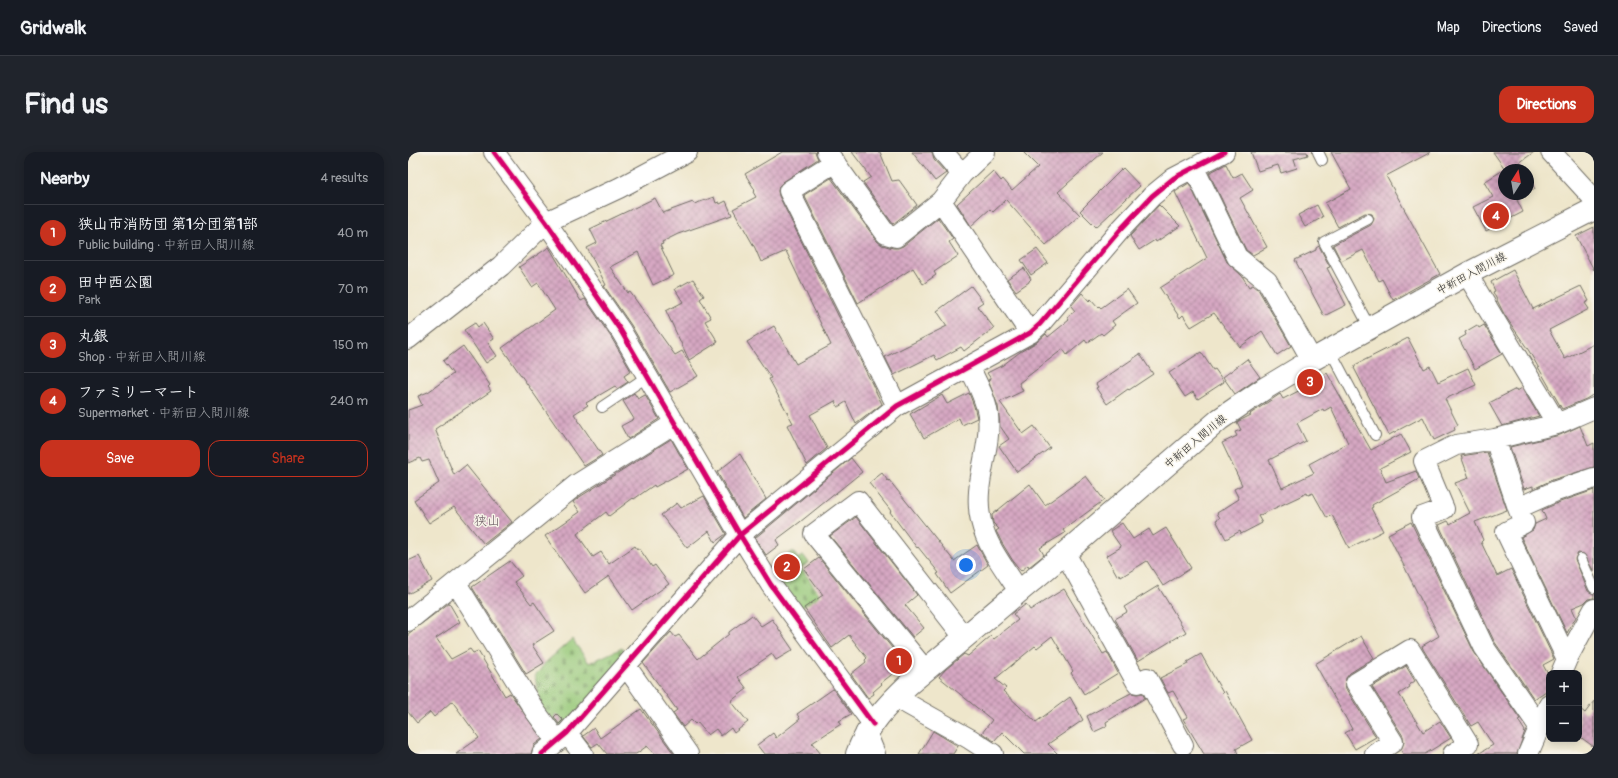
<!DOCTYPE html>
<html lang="en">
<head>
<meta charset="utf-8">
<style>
  :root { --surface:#171b24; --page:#20242c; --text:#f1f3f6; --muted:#9ea1a6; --line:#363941; --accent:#c8321e }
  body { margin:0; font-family:Pangolin,"Klee One",sans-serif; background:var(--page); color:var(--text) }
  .controls { position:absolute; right:12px; bottom:12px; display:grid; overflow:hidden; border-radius:8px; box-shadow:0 2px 10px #0003 }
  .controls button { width:36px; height:36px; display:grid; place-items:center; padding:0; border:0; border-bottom:1px solid var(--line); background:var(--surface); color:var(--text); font:20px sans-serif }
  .compass { position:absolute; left:1090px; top:12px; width:36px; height:36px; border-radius:50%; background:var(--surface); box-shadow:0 2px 10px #0003; rotate:11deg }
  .you { position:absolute; left:558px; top:413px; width:14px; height:14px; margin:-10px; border:3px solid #fff; border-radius:50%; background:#1a73e8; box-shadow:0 0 0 6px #1a73e833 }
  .badge { display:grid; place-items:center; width:26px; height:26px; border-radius:50%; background:var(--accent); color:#fff; font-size:13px; font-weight:700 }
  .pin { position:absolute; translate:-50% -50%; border:2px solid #fff; box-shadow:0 1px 4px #0006 }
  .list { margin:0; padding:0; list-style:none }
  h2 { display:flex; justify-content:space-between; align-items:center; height:52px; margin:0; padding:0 16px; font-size:17px }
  h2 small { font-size:13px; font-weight:400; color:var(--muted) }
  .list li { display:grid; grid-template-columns:26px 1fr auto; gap:12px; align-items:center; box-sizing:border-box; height:56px; padding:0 16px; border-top:1px solid var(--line) }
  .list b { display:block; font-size:15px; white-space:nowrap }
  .list p { margin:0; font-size:13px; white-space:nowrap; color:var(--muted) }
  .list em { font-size:13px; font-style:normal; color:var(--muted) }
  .actions { display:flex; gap:8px; padding:12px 16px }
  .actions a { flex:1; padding:9px 0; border:1px solid var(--accent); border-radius:12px; text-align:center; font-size:14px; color:var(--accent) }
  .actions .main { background:var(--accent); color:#fff }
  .map { position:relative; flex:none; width:1186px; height:602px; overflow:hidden; border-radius:12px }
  header { display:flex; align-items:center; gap:24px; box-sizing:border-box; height:56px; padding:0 20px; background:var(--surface); border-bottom:1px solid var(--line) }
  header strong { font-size:19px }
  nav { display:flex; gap:22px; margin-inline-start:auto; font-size:14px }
  .intro { display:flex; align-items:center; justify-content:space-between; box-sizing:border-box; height:96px; padding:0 24px }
  h1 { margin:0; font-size:28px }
  .button { padding:10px 18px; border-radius:12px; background:var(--accent); color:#fff; font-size:14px; font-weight:700 }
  main { display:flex; gap:24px; padding:0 24px }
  aside { flex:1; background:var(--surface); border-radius:12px; box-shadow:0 2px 10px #0003 }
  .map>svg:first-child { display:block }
  .grass { fill:url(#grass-dots); stroke:#617a52 }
  .cemetery { fill:url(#cemetery-stones); stroke:#617a52 }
  .building { fill:url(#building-cross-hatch); fill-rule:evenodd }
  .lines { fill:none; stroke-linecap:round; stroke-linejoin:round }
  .service-casing { stroke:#6f6c63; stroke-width:12 }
  .minor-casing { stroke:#6f6c63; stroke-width:22 }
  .secondary-casing { stroke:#6f6c63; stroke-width:24 }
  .service { stroke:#fff; stroke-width:10 }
  .minor { stroke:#fff; stroke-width:20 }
  .secondary { stroke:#fff; stroke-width:22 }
  .cycleway-casing { stroke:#f7f3e8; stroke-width:8 }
  .cycleway { stroke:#d6006c; stroke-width:5 }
  .labels { text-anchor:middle; stroke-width:3; stroke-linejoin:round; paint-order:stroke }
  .street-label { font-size:11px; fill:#2b2b2b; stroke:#f7f3e8 }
  .quarter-label { font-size:13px; fill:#675660; stroke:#f7f3e8 }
</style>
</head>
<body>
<header>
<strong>Gridwalk</strong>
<nav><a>Map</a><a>Directions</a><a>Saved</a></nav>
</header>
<div class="intro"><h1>Find us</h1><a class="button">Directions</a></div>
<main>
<aside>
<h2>Nearby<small>4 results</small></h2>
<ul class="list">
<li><span class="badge">1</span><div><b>狭山市消防団 第1分団第1部</b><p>Public building · 中新田入間川線</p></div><em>40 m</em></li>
<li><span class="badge">2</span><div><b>田中西公園</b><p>Park</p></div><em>70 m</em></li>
<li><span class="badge">3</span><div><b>丸銀</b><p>Shop · 中新田入間川線</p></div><em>150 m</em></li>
<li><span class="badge">4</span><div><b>ファミリーマート</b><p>Supermarket · 中新田入間川線</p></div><em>240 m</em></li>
</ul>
<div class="actions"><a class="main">Save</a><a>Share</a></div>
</aside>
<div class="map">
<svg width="1186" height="602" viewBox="0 0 1186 602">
  <defs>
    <pattern id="grass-dots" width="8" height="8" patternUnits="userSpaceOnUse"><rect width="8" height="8" fill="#97c979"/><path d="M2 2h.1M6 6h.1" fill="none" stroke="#7ba363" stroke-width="1.8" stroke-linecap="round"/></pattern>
    <pattern id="cemetery-stones" width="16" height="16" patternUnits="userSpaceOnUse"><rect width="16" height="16" fill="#97c979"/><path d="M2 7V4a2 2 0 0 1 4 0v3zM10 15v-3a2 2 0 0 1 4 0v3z" fill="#7ba363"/></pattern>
    <pattern id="building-cross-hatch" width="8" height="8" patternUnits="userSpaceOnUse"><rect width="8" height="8" fill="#d6a7c2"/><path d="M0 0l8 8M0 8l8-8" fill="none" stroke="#ae889e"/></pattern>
  </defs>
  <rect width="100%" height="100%" fill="#f7f3e8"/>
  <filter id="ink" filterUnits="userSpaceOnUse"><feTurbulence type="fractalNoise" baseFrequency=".025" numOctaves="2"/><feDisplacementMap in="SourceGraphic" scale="8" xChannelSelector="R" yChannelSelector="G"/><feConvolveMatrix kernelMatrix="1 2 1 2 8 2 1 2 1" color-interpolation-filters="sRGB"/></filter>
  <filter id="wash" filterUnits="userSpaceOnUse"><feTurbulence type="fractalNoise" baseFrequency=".012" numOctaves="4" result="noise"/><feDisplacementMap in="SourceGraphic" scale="16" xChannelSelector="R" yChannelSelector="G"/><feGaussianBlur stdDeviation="0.9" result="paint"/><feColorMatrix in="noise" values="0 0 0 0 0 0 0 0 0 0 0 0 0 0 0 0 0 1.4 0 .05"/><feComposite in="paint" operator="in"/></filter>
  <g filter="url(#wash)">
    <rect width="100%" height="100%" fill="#eee6cb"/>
    <path class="grass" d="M385,399L390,407L395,403L401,411L367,431L359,418Z"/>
    <path class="cemetery" d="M393,416L412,443L389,459L368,431Z
      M164,487L181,511L214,496L219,503L154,579L133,556L127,524L138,510Z"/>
    <g id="blocks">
      <path class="building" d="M374,0H407L410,7L375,30L371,34L370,39L371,44L474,252L448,272L438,250L430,255L427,249L402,263L419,296L399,313L379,273L385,271L361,227L363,226L339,190L366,174L388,212L423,193L378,99L353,110L347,96L325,57L348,45L345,40L347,38L337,22Z
        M444,0H472L484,29L491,28L509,53L485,72L455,30L463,25Z
        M504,0H524L526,8L538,21L527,29Z
        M615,0H695L650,40L672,63L638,93L598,48L585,60L582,57L563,74L549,52L585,19L593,29L595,27L604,38L630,15Z
        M843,0H899L900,3L886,7L889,16L873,21L870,13L850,19Z
        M923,0H1023L978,24L1032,122L985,148L974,127L971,129L955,98L933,109L925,93L963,73L966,67L964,62L957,61L930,75L917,51L943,37Z
        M1085,0H1126L1111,11L1115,18H1096V42H1118L1109,48L1115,60L1078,79L1065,55L1085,45L1076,30L1097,17Z
        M818,12L825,26L834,21L845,38L832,46L859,95L845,103L838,98L801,21Z
        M715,16L732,34L688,75L672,59Z
        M1120,25L1127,37L1120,41Z
        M423,26L469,89L474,93L485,96H490L495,94L530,66L545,87L541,90L550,104L526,120L528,123L515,132L505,116L450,151L396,43Z
        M781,31L819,110L834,124L841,135L845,133L850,137L883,194L869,203L854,179L832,195L806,161L783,175L775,163L772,166L752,136L799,106L767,40Z
        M306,45L308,51L311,50L312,52L318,49L324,63L270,82L254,90L255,92L252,93L266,123L245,133L230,100L202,115L220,141L222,140L267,203L274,199L290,224L262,240L223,173L196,134L198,133L179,96L189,91L182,77L247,46L255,61L285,50L286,52Z
        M751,53L772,74L748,90L747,88L731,98L722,84Z
        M909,53L915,65L897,75L890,63Z
        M1186,75V118L1168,84Z
        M911,94L922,115L919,116L938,153L916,164L887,108L908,98V96Z
        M141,95L171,146L173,149L177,147L203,185L223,219L216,224L220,230L209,237L207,234L178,251L180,253L166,262L194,303L176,314L94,196L147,158L130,131L124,135L111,115Z
        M629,97L640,111L623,123L613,108Z
        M616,116L623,127L621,129V130L608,139L599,127Z
        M1105,118L1125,157L1173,134L1181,149L1177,151L1181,157L1141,178L1157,207L1186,192V242L1178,247L1154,257L1121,199L1096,162L1085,140L1087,139L1083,130Z
        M285,127L296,144L292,147L303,166L297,169L310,190L281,208L258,159L275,150L267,137Z
        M563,134L575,150L569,154L586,176L556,199L553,195L529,208L526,203L486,223L477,205L539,174L529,159Z
        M719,137L729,151L704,169L707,173L695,183L693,181L679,191L677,188L659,203L655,197L611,231L615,239L592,250L615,282L626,274L642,296L609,320L591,294L601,287L592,274L590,254L580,228L583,227L579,221L595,213L612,200L629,190L638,182L640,185L661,168L659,165L667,159L663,154L674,141L681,149L683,147L690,155L691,154L693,156Z
        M67,171L70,175L75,171L86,187L80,191L89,204L78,211L56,178Z
        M1069,173L1071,176L1076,173L1094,202L1067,217L1051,187L1058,183L1057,180Z
        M1000,186L1016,217L1022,214L1030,230L1060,216L1068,233L1037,247L1050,273L1046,275L1047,278L1026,288L1015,265L981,283L946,216L947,215V213Z
        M55,194L82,233L80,235L83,239L27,277L46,323L58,313L104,370L76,392L46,355L21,371L6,348L31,331L21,308L14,310L12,306L0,311V258L14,253L10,244L20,240L45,222L35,209Z
        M793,200L805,218L807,217L816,230L790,247L785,240L777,245L761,221Z
        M732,202L745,222L721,238L720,237L699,252L688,236L690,235L688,232Z
        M839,207L852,225L827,242L815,225Z
        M919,221L963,298L993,282L1003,300L972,316L978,330L1008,319L1011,327L964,353L965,355L963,356L975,379L941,396L924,363L919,366L905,341L900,343L899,341L850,364L854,371L833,382L832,379L818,387L808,368L812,366L809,361L831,347L826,337L834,333L814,291L829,284L827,280L833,278L829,270L843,263L842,262L872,242L875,247L908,230L907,228ZM923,255L940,291L901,312L906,321L874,336L861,308L898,289L889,271L915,257L916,259Z
        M1114,236L1131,264L1094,274L1081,251L1108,237L1109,239Z
        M226,241L230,247L237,243L251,267L220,287L213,274L226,267L215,249Z
        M561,241L566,254L569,266L554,273L551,266L516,286L502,262L534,243L539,252Z
        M1172,274L1180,294L1186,291V315L1144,328L1125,337V334L1116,337L1102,295L1152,283Z
        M263,287L280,317L247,335L246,333L226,347L225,346L201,364L198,360L169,382L185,405L193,400L201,412L227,394L229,397L231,396L244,415L247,413L261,432L224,458L201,424L177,441L137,384L172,360L165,350L170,346Z
        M1079,300L1099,358L1067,370L1075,388L1073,390L1089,424L1103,417L1146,507L1135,513L1141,524V537L1126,547L1086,489L1031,373L1040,369L1042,372L1062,361L1047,331L1061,326L1053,304Z
        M332,302L358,347L335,366L309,320Z
        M443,306L454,320L392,370L368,388L371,393L358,403L347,386Z
        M474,321L480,329L481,328L546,409L569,393L580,413L542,441L529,422L531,421L510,395L509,396L482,360L483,359L461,331Z
        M678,324L696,348L655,378L657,381L632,396L636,403L621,415L620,413L613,419L605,409L594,391L588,379L591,377L585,371L584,363L622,332L637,353Z
        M1186,338V420L1176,402L1170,401L1167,407L1180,439L1186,442V446L1180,447L1176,451L1164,456L1168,465L1159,481L1113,385L1125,378L1127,372L1138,367L1134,358L1152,350Z
        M296,344L318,382L307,390L301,379L279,396L253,363L269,351L273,356Z
        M448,365L509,443L497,453L516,476L505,485L422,384Z
        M1003,370L1066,500L1112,567L1110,568L1117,579L1109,602H1070L1085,593L1070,570L1063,574L1015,497L1014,494L1031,484L980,382Z
        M714,371L725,387L741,377L745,384L758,376L783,416L755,434L739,409L713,425L711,422L709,423L698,404L713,395L702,379Z
        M11,404L24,429L0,442V409Z
        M411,406L497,512L473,531L474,532L465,540L466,542L460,546L443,522L458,510L457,508L459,506L441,483L424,496L396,456L415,443L396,417Z
        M102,409L114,424L106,430L123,452L126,450L146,479L124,493L136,511L118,522L64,435Z
        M750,434L778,480L730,509L707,467L719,460L716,455Z
        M656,437L695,502L699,500L710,521L676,542L663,521L665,519L644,484L629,496L627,494L587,527L598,536L595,539L628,570L662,545L675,568L640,592L650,602H616L594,580L586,589L574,581L584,568L531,525L537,518L556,502L560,504L583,484L586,487L610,468L605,462L618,452L622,458Z
        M41,451L52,470L28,486L43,507L62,497L65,501L70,499L97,544L102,541L134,587L126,593L123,602H48L71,586L44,549L26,565L22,560L9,571L0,560V482Z
        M344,463L353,474L364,467L385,498L368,508L364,502L330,525L339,537L323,549L340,570L326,581L323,576L313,584L308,577L300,583L289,570L287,572L283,568L275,575L265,561L269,558L235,511L263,480L267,485L271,483L290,507L321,482V480Z
        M953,484L966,506L942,521L938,526L937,532L938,537L968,585L947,597L937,581L944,577L907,512Z
        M793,502L815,541L817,539L844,588L828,597L830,602H796L775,567L780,565L765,539L760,541L752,526L780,512L779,510Z
        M998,514L1007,529L1001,533L1002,535L991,542L1015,580L1032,569L1043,586L1017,602H995L993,598L996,590L995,584L964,535Z
        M425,537L443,562L431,569L433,572L404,591L413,602H356L349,593L365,581L368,586L392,567L389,562Z
        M723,541L729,542L734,541L737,546L698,570L699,574L686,580L679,564Z
        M1186,549V595L1171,584V556L1177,561Z
        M233,557L266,602H246L239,594L228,602H199L190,591L184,595L175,584L186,576L192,586Z
        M149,562L155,568L151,572L146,565Z
        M525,579L550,594L545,602H511Z"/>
    </g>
  </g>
  <g filter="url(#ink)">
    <use href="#blocks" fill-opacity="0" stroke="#6f6c63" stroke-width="1"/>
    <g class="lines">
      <g class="service-casing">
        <path id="service" d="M910,0L914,8
          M960,67L916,90L962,176
          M922,198L967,283
          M194,255L240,224
          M1173,407L1186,436"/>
      </g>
      <g class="minor-casing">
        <path id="minor" d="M86,0L138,70L213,179L332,383L363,433L465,572
          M419,0L478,82L488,85L533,49L554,22L577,0
          M535,0L554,22
          M1143,0L1186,47
          M427,10L381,39L489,254
          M786,16L829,105L859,129L904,208
          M533,49L622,181
          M1059,122L1149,272
          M0,187L93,114L138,70L211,36L279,0
          M561,214C568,230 578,246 580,263C584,298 564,332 573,369C579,395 597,417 611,439
          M1087,287L1110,356L1148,339L1186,326
          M1110,356L1116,371L1098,380L1159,507
          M657,401L729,531L739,526L775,593
          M48,431L127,559L149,589
          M0,469L168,333L267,271
          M218,514L280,602
          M517,518L406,382L450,349L556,485
          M1153,521L1159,507L1186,457
          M487,545L562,587L585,602
          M1132,576L1076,495L1014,365L1036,357L1016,309L1048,293L1087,287L1149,272L1186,256
          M458,580L467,602
          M159,581L175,602
          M134,602L159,581L332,383L489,254L622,181L632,172L713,77L744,44L766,26L816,0
          M967,602L985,590L948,531L1002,498L1060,592L1045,602
          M1120,602L1141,553"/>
      </g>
      <g class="secondary-casing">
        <path id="secondary" d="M449,602C459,574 480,552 501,532L657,401L812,267L856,237L904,208L1059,122L1186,57"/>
      </g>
      <use href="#service" class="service"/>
      <use href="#minor" class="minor"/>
      <use href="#secondary" class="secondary"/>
      <g class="cycleway-casing">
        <path id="cycleway" d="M86,0L138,70L213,179L332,383L363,433L465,572
          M134,602L159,581L332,383L489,254L622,181L632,172L713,77L744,44L766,26L816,0"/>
      </g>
      <use href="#cycleway" class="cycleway"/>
    </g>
  </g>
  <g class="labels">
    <g class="street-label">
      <text transform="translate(1063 121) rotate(-28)" y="4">中新田入間川線</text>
      <text transform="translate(787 289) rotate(-40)" y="4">中新田入間川線</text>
    </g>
    <g class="quarter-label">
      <text x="79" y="373">狭山</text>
    </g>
  </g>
</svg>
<div class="controls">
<button>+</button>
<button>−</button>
</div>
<svg class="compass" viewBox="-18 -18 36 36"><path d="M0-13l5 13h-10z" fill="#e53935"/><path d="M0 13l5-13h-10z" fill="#9ea1a6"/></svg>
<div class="you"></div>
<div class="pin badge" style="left:491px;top:509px">1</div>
<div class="pin badge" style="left:379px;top:415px">2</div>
<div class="pin badge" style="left:902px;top:230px">3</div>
<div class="pin badge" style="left:1088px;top:64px">4</div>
</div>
</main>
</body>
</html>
